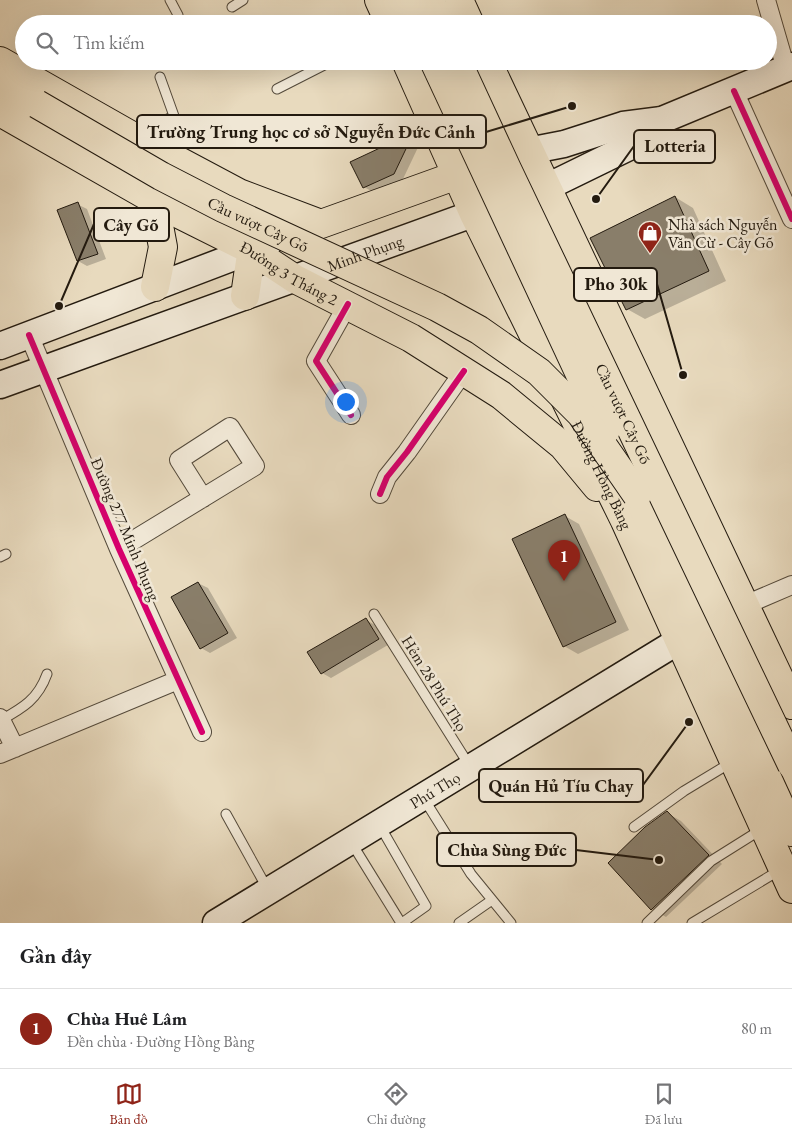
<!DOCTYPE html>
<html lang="vi">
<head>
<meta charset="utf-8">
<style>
  :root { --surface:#fff; --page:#f2f2f2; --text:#202124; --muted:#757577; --line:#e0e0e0; --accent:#8f2418 }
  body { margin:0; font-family:"EB Garamond",serif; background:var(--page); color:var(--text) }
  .you { position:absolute; left:345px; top:401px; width:18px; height:18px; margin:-12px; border:4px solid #fff; border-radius:50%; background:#1a73e8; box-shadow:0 0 0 8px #1a73e833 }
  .badge { display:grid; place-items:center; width:32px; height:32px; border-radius:50%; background:var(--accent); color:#fff; font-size:16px; font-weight:700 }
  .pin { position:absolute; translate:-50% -41px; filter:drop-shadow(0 1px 2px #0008) }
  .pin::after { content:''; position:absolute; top:26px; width:18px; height:15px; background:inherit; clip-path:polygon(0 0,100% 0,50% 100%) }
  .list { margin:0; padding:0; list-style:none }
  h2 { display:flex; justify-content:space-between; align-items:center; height:65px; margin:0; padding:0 20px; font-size:21px }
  h2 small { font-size:16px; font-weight:400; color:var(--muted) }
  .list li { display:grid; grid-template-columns:32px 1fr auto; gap:15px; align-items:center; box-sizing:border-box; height:80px; padding:0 20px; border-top:1px solid var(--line) }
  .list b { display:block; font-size:19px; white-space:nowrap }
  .list p { margin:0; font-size:16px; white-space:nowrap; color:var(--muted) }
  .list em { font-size:16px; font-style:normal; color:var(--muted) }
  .icon { flex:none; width:28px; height:28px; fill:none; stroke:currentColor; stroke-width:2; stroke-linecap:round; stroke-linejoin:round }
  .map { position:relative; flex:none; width:792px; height:923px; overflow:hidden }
  .search { position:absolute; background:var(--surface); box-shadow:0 5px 20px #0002; left:15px; right:15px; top:15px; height:55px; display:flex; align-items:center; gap:12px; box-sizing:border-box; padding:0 18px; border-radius:28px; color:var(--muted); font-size:19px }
  .sheet { height:145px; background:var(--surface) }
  nav { display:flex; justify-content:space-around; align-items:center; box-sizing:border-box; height:70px; border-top:1px solid var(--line); background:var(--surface); font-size:14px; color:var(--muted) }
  nav a { display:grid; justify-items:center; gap:2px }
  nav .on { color:var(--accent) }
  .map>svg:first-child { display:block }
  .shadow { fill:#0003 }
  .building { fill:#897e6a; stroke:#231a0f }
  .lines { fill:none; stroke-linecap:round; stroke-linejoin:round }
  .service-casing { stroke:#544a3b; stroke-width:11 }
  .minor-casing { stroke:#544a3b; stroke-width:20 }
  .secondary-casing { stroke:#231a0f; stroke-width:29 }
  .primary-casing { stroke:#231a0f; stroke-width:30 }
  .service { stroke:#f0e7d5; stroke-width:9 }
  .minor { stroke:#f0e7d5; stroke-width:18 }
  .secondary { stroke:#f0e7d5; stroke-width:26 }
  .primary { stroke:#e8dabe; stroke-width:28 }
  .primary-bridge-casing { stroke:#231a0f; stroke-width:30; stroke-linecap:butt }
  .primary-bridge { stroke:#e8dabe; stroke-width:28 }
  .cycleway-casing { stroke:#f0e7d5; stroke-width:9 }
  .cycleway { stroke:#d6006c; stroke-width:6 }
  .labels { text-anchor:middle; stroke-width:5; stroke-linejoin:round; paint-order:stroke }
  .street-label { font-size:16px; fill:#231a0f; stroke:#f0e7d5 }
  .poi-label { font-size:16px; fill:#231a0f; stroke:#f0e7d5; text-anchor:start }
  .leader { fill:none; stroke:#231a0f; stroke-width:2 }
  .callout-dot { fill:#231a0f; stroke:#f0e7d5; stroke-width:2 }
  .callout { fill:#f0e7d5; stroke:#231a0f; stroke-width:2 }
  .callout-label { font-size:18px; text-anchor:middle; font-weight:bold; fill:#231a0f }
</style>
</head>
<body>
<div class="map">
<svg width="792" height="923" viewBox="0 0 792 923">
  <rect width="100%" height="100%" fill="#e8dabe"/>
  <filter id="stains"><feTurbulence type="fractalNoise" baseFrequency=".004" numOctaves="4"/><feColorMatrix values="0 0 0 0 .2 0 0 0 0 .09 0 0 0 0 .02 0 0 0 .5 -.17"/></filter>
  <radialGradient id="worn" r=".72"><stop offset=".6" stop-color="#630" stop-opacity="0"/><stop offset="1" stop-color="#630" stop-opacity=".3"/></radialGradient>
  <path class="shadow" d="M414,134L422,139L403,179L373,192L364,187L351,162Z
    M675,197L693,208L726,281L645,319L627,309Z
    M77,204L87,209L106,259L87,266L78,261Z
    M565,516L579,524L629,630L578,654L564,646Z
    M198,583L208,588L237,638L210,653L201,648Z
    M366,620L375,625L388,645L331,678L322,673Z
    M667,813L681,821L722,864L666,917L652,909L609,863Z"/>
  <path class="building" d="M414,132L394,174L363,188L350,162Z
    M675,196L709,271L626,310L590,238Z
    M78,202L98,254L77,261L57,210Z
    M565,514L616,622L563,647L512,539Z
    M198,582L228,633L200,649L171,597Z
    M366,618L379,639L321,674L307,652Z
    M667,811L709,855L651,910L608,863L645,827Z"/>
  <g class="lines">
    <g class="service-casing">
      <path id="service" d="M170,0L178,15
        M232,7L243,0
        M277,89L332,61
        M139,133L174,116L160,77
        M0,557L6,554
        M374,614L469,765
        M1,720C23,708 38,699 47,674
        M424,799L471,874L511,923
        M226,814L267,888
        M380,826L426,906L402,923
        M634,827L684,791L732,762
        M351,842L401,923
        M459,923L492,900
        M647,923L711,861L762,829
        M692,923L780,870"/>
    </g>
    <g class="minor-casing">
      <path id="minor" d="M766,0L786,69
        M734,91L792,219
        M348,304L316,361L351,415
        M29,335L119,549L202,732
        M380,494L387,477L407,452L464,371
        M119,549L255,466L230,427L179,460L203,498
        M745,605L792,585
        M0,718L15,748
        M0,754L178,680"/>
    </g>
    <g class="secondary-casing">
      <g id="secondary">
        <path d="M528,151L564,144L623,125L662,120L792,66"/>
        <path d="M0,346L268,244"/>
        <path id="s1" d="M0,385L547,187L633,145L662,120"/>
        <path id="s2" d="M216,923L680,640"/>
      </g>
    </g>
    <g class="primary-casing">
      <g id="primary">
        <path d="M379,0L390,24"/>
        <path d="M405,0L416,24"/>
        <path d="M430,0L440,24"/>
        <path d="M459,0L470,24"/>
        <path d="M0,61L132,136L239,193L321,224L474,169"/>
        <path id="s3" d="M406,61L474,214L625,521L792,889"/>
        <path d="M487,61L792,705"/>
        <path d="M0,84L37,104"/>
        <path id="s4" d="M0,112L179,214L251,250L295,279L411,338L501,395L563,446L597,487"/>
        <path d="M154,199L163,247L155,287"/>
        <path d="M245,296L254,234"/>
        <path d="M637,495L792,832"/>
      </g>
    </g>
    <use href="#service" class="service"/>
    <use href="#minor" class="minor"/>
    <use href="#secondary" class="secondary"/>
    <use href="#primary" class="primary"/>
    <g class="primary-bridge-casing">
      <g id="primary-bridge">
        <path d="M434,61L606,430"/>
        <path id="s5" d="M457,61L507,169L792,765"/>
        <path id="s6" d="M37,104L161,176L223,208L437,307L479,330L539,372L581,414L637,495"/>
      </g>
    </g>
    <use href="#primary-bridge" class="primary-bridge"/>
    <g class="cycleway-casing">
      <path id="cycleway" d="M734,91L792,219
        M348,304L316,361L351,415
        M29,335L119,549L202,732
        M380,494L387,477L407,452L464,371"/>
    </g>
    <use href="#cycleway" class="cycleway"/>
  </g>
  <defs>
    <g id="shop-pin" transform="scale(1.25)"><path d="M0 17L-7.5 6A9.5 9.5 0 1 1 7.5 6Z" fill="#8f2418" stroke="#f0e7d5"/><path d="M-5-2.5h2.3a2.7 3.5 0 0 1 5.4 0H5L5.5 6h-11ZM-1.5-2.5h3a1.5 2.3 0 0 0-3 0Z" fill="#fff"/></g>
  </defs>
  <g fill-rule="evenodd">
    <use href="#shop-pin" x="650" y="233"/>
  </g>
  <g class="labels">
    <g class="street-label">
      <text dy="6" stroke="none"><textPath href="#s6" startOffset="252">Cầu vượt Cây Gõ</textPath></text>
      <text dy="6" stroke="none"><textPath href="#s1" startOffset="388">Minh Phụng</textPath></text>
      <text dy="6" stroke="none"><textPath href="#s4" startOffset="331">Đường 3 Tháng 2</textPath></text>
      <text dy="6" stroke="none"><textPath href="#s5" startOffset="390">Cầu vượt Cây Gõ</textPath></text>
      <text dy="6" stroke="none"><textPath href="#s3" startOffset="458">Đường Hồng Bàng</textPath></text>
      <text transform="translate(126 529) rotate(67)" y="6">Đường 277 Minh Phụng</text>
      <text transform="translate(435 683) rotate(58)" y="6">Hẻm 28 Phú Thọ</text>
      <text dy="6" stroke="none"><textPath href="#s2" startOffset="256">Phú Thọ</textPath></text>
    </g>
    <g class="poi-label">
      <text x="668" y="230">Nhà sách Nguyễn<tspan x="668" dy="18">Văn Cừ - Cây Gõ</tspan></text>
    </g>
  </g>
  <path class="leader" d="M572 106L486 132M596 199L634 146M59 306L94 224M683 375L657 284M689 722L643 785M659 860L576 850"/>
  <g class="callout-dot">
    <circle cx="572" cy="106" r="5"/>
    <circle cx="596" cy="199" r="5"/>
    <circle cx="59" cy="306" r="5"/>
    <circle cx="683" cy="375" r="5"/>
    <circle cx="689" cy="722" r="5"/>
    <circle cx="659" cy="860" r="5"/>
  </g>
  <g class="callout">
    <rect x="137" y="115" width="349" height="33" rx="5"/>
    <rect x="634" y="130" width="81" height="33" rx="5"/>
    <rect x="94" y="208" width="75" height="33" rx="5"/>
    <rect x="574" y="268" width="83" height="33" rx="5"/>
    <rect x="479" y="769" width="164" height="33" rx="5"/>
    <rect x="437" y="833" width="139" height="33" rx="5"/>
  </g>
  <g class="callout-label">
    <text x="311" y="138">Trường Trung học cơ sở Nguyễn Đức Cảnh</text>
    <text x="675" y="152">Lotteria</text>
    <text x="131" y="231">Cây Gõ</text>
    <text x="616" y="290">Pho 30k</text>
    <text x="561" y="792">Quán Hủ Tíu Chay</text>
    <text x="507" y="856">Chùa Sùng Đức</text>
  </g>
  <rect width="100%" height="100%" filter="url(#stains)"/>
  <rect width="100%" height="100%" fill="url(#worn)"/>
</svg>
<div class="you"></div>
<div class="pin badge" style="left:564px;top:581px">1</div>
<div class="search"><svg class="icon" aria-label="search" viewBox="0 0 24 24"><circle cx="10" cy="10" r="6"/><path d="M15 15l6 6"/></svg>Tìm kiếm</div>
</div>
<section class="sheet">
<h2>Gần đây<small></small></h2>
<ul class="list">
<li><span class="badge">1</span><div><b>Chùa Huê Lâm</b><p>Đền chùa · Đường Hồng Bàng</p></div><em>80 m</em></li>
</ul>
</section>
<nav>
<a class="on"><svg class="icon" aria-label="map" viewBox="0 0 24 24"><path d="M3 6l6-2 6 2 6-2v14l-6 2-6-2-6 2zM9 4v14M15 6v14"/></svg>Bản đồ</a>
<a><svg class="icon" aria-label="directions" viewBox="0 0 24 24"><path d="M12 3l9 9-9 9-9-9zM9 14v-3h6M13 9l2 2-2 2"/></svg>Chỉ đường</a>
<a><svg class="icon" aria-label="saved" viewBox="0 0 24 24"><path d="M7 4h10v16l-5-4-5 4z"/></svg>Đã lưu</a>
</nav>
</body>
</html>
